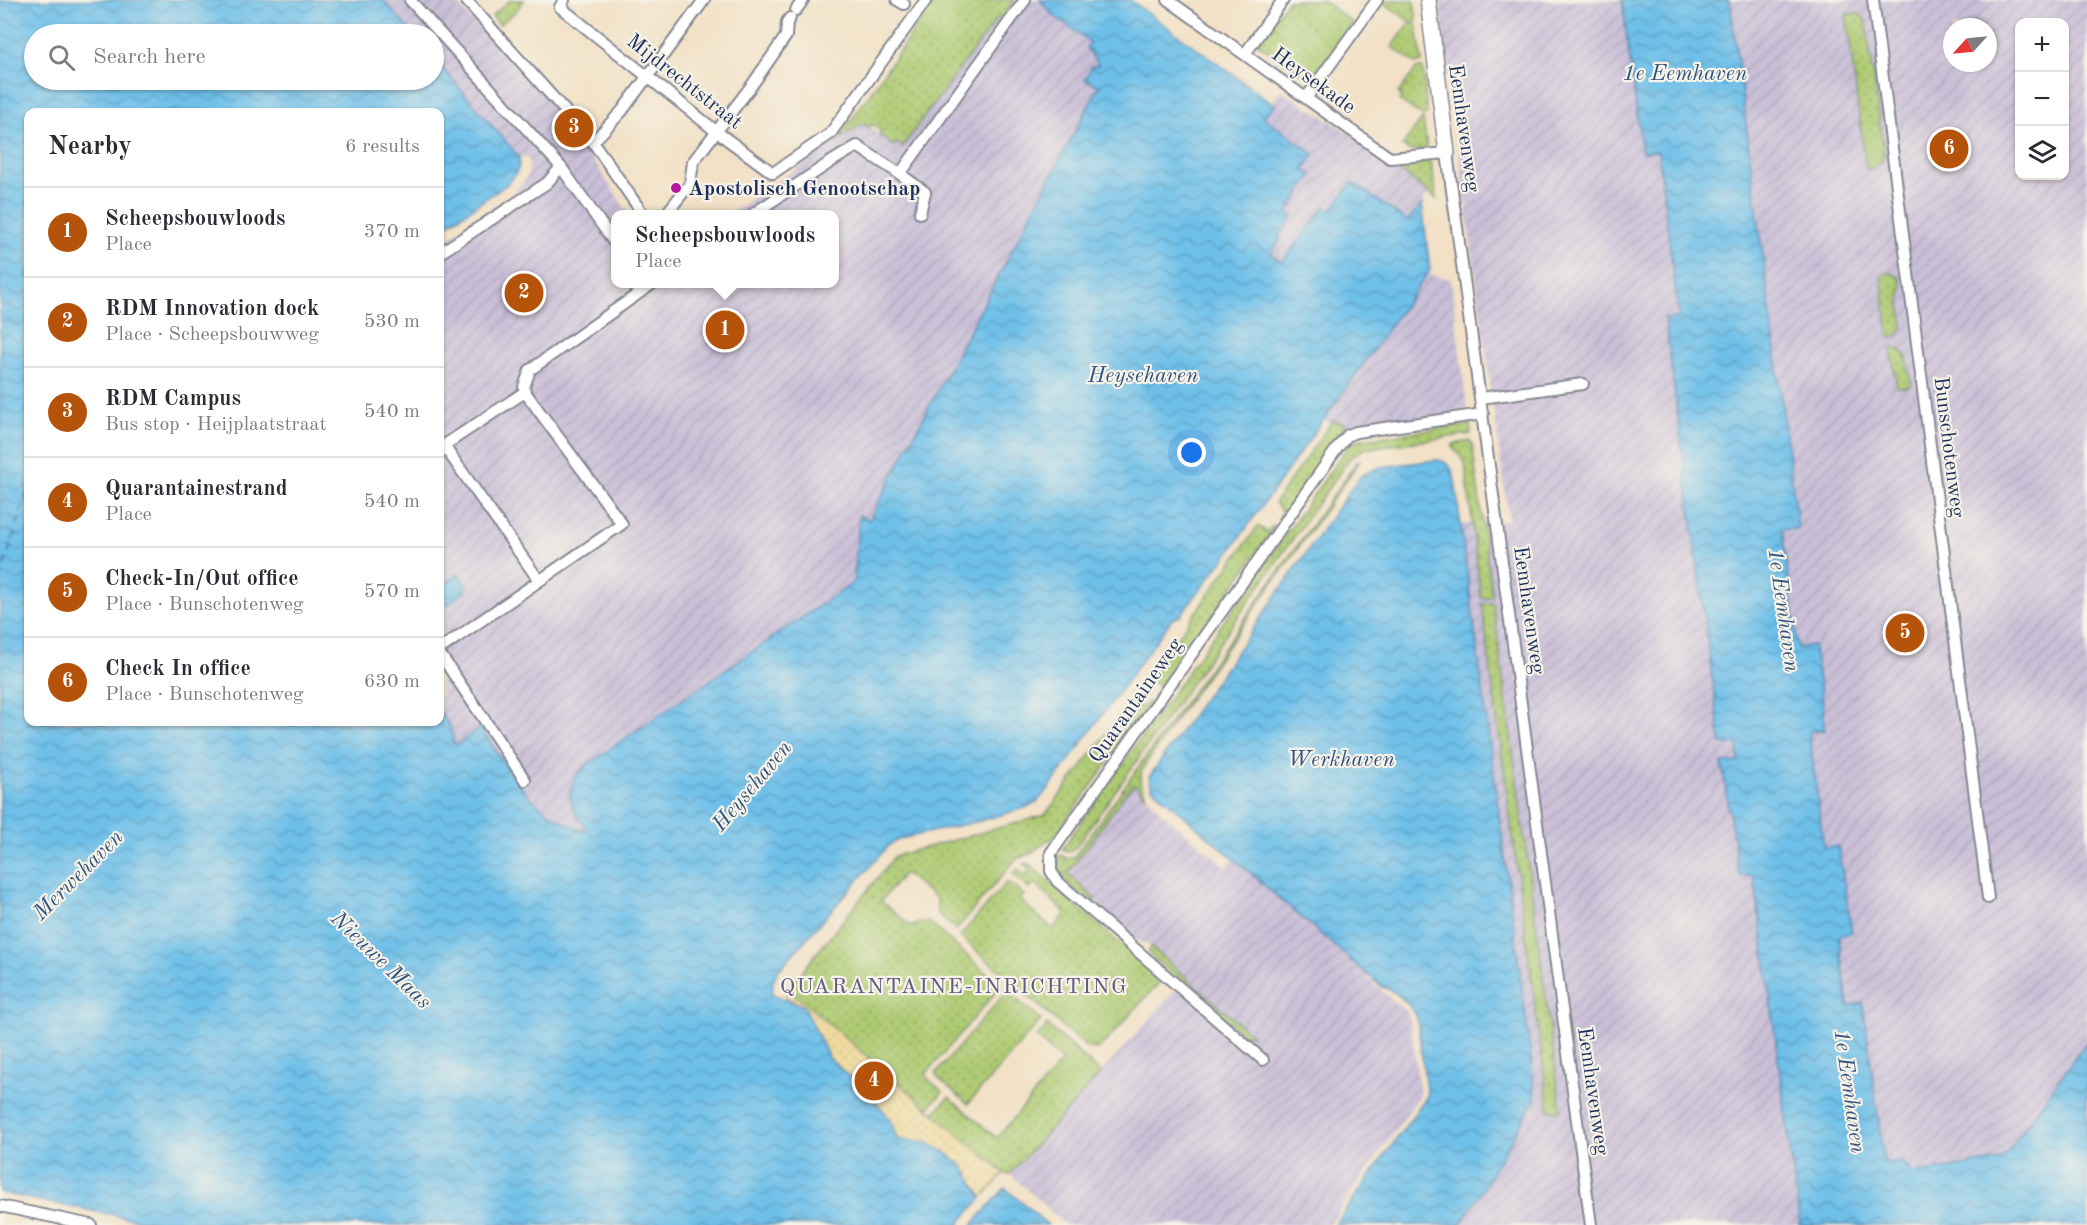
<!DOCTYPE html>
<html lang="en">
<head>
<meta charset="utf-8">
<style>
  :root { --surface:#fff; --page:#f7f7f7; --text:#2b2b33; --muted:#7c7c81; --line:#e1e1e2; --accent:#b45309 }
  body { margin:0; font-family:"Old Standard TT",serif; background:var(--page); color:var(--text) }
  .controls { position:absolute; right:18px; top:18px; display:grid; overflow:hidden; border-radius:12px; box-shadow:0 2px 4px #0004 }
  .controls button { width:54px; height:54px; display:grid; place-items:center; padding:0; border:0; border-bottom:2px solid var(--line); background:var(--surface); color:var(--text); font:30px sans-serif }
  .compass { position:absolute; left:1943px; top:18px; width:54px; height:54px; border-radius:50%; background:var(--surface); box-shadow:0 2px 4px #0004; rotate:243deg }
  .you { position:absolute; left:1192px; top:453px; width:21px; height:21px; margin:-15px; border:4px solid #fff; border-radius:50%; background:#1a73e8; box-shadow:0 0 0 9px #1a73e833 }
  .badge { display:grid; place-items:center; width:39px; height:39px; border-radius:50%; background:var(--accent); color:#fff; font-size:20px; font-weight:700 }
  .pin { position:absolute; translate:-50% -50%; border:3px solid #fff; box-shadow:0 2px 6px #0006 }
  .popup { position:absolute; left:611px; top:210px; width:228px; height:78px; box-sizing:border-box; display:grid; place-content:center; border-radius:12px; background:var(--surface); filter:drop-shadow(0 2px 4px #0005); font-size:20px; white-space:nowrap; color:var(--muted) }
  .popup b { font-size:22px; color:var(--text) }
  .popup::after { content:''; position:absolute; left:50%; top:100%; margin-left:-12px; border:12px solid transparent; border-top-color:var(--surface) }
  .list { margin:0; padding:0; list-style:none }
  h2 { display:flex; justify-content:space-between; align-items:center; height:78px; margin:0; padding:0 24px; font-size:26px }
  h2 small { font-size:20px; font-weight:400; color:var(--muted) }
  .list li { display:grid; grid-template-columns:39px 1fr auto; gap:18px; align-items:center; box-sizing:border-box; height:90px; padding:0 24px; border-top:2px solid var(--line) }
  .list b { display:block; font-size:22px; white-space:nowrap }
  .list p { margin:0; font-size:20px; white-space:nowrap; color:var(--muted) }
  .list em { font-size:20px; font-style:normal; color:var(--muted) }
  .icon { flex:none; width:33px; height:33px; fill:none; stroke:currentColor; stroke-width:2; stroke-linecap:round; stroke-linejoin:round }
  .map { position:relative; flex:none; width:2087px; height:1225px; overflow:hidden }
  .search { position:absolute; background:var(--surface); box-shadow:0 2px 4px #0004; left:24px; top:24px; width:420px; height:66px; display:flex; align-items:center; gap:15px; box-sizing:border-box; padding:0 21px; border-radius:33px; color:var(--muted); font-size:22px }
  .panel { position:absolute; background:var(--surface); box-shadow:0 2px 4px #0004; left:24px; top:108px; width:420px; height:618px; border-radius:12px }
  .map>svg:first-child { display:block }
  .industrial { fill:url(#industrial-furrows); fill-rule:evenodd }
  .grass { fill:url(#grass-dots); stroke:#647c68; stroke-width:1.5 }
  .sand { fill:url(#sand-dots); stroke:#84847e; stroke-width:1.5 }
  .water { fill:url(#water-waves); stroke:#4478a4; stroke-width:1.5 }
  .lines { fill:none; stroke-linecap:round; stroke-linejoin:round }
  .ferry { stroke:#305381; stroke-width:1.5; stroke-dasharray:8 6; stroke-linecap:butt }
  .street-casing { stroke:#868892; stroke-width:14 }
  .secondary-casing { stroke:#868892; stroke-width:18 }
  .street { stroke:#fff; stroke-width:10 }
  .secondary { stroke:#fff; stroke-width:15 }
  .poi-dot { fill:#b5179e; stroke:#f7f3e8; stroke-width:2 }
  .labels { text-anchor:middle; stroke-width:4.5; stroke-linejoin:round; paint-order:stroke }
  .street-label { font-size:21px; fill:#1b2f5e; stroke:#f7f3e8 }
  .poi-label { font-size:21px; font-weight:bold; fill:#1b2f5e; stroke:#f7f3e8; text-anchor:start }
  .water-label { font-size:22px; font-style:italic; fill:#305381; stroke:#f7f3e8 }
  .neighbourhood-label { font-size:22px; letter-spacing:1.5px; fill:#635b83; stroke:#f7f3e8 }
</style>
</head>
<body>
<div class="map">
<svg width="2087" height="1225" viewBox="0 0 2087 1225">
  <defs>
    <pattern id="industrial-furrows" width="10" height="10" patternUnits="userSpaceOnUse" patternTransform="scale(1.5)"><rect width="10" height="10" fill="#c9bfd7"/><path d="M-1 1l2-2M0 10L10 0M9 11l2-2" fill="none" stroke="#aca4bb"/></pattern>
    <pattern id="grass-dots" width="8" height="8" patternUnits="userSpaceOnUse" patternTransform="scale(1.5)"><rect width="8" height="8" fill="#adca71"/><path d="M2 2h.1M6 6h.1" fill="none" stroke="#8ca460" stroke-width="1.8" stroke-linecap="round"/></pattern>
    <pattern id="sand-dots" width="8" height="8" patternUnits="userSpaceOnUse" patternTransform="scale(1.5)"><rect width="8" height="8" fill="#eeda9e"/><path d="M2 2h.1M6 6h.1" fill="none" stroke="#ccbb8a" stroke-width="1.8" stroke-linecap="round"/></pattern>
    <pattern id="water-waves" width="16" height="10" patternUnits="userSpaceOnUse" patternTransform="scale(1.5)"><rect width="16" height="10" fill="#6ec0e9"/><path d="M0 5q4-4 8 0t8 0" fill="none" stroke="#5a9cc0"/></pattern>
  </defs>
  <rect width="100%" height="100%" fill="#f7f3e8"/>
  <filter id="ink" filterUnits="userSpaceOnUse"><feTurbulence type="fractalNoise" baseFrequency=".0167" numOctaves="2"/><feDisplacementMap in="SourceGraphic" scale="12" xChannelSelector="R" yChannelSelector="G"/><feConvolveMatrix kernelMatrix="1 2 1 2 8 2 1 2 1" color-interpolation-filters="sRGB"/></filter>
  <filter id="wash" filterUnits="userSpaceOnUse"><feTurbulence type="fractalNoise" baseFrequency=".008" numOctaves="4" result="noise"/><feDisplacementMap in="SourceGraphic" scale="24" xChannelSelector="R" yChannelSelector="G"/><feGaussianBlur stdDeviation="1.35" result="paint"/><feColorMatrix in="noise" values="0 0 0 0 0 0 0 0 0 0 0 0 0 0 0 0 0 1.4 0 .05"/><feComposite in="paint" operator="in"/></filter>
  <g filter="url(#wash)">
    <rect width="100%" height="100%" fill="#f2e1c6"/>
    <path class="industrial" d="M383,0H454L482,31L490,29L592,146L587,151L629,214H616V284H834V214H730L863,123L894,145L998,17L1003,21L1013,0H1040L1053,15L1091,42L1099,65L1085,79L1099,86L868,520L859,515L854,582L589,763L574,779L579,820L587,827L583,832L559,820L533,802L524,792L480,727L457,745L452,740L449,731L451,729L440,712V610L468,589L458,574L440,587V244L512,195L526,179L529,173V158L519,157L434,58V34H413Z
      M1438,0H2087V1089L1926,1225H1410L1500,1106L1440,526L1509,521ZM2020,22H2064V176H2020ZM1952,27H1988V63H1952Z
      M1280,90L1342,128L1430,191L1406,226L1292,278L1245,241L1261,119Z
      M1418,272L1451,279L1467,409L1456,414L1336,428L1318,415Z
      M1135,784L1162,813L1226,867L1233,859L1370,977L1368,979L1409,1014L1420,1095L1329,1225H1066L1010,1174L1186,978L1149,945L1132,938L1091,903L1095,898L1069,874L1130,787Z"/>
    <path class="grass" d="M510,0H524L515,12L499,25L492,16Z
      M935,0H1015L1009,7L1004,21L998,17L902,147L896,143L894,146L879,134L881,131L872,124L869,128L863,123L836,142Z
      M1288,0H1322L1353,23L1310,80L1257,43Z
      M1386,0H1414L1417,21L1411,22L1384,3Z
      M1857,13L1864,18L1866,23L1884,153L1882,162L1873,168L1866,169L1846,14Z
      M1415,24L1417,26L1422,62L1416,64L1392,47L1408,25Z
      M1421,68H1423L1427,115H1421L1399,100L1402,96L1398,93L1416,69Z
      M1423,118L1427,149L1410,151L1402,146Z
      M1429,160V163H1431L1437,199L1394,166L1395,163Z
      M1891,273L1900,278L1902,291L1900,299L1903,327L1897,336L1889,338L1881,274Z
      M1896,347L1906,355L1911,383L1909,387H1897L1891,348Z
      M1333,420L1345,424L1340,437L1280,521L1278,519L1282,512L1275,502Z
      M1470,424L1471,434L1364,449L1349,459L1076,847L1070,852L1062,849L1349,445L1358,440Z
      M1470,441L1472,443L1492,595V597L1481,598L1465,462L1453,448V444Z
      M1360,461L1183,709L1142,769L1140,782L1146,796L1135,785L1130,787L1069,872V874L1095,899L1091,902C1077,891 1054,878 1059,856L1061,855L1068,859L1074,857L1357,462Z
      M1258,526L1267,532L1273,526L1275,527L1161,688L1148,678Z
      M1493,603L1561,1110L1549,1111L1482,604Z
      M1132,700L1143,708L1148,702L1151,704L1052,840H1048L1031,853L1016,859L956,930L937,913V899L904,873L881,901L911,926L928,921L1001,986L926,1074L928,1079L943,1092L927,1109L788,989L895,856L1045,815Z
      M1028,863L1158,977V984L1099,1049L1087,1048L960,936L1006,883L1011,884L1024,895L1020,900L1053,929L1066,913L1034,884L1029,889L1013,874L1017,869L1025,876L1030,869L1024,864Z
      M1151,947L1252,1035H1243L1151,956L1149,952Z
      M1007,991L1041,1020L968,1104L937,1077L936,1073Z
      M1047,1025L1101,1073L1010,1174H1006L933,1114L949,1097L997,1138L1062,1061L1037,1037Z"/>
    <path class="sand" d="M788,989L1004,1173L982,1198L963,1166L943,1151L923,1141H906L897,1139L890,1119L877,1103L829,1058L804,1006L786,998Z"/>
    <path class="water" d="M0,0H383L413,34H34V80H434V58L519,157C520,170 515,176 506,185L440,230V112H28V722H440V712L452,729L450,731L454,738L452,741L457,745L480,727C512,774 527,809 583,831L586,827C574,815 564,795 575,778C578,773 584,768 589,763L854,582L859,515L869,520L1099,86L1085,79L1092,66L1099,65L1086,48L1090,42L1053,15L1040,0H1130L1275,105L1263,117L1314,154L1304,169L1312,175L1287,213L1293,216L1278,238L1281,240L1271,254L1282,262L1325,207L1331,211L1352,182L1407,221L1422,204L1430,270L1230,551L1180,616L1172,619L1047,791L1036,803L1025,808L980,821L900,839L890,844L777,972L773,982L772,994L804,1006L829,1058L877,1103L890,1119L897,1139L906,1141H923L943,1151L963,1166L982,1198L961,1221L960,1225H164L0,1193Z
      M1622,0H1730L1798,528L1782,530L1798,648L1813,645L1823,703L1824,730L1809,732L1824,848L1838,846L1852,932L1839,936L1848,1006L1863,1003L1884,1162H1903L1911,1172L1919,1173L1995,1161L2003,1158L2087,1041V1225H1800L1754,875L1739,876L1722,763L1739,762L1737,744H1721L1665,319L1679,318L1658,151L1642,152Z
      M1438,460C1451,463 1452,468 1455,481L1528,1033L1535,1099L1473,1206L1459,1225H1335L1427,1096L1417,1017C1409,1004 1396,990 1382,987L1152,788L1149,777L1353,486L1362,475L1380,467Z
      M458,573L468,589L440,610V587Z
      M1005,1188L1048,1225H972Z"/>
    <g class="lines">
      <path class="ferry" d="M0,580L28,489"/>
    </g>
  </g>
  <g filter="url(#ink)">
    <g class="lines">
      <g class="street-casing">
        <path id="street" d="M410,0L561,167L616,245
          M466,0L593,142L643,214
          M564,0L560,7L717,132L773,173L830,134L926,0
          M897,0L904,4
          M1168,0L1390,158L1447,153L1591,1225
          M1873,0L1988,898
          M796,10L803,0
          M1245,54L1283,0
          M1306,98L1377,0
          M593,142L622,111L704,0
          M900,174L925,192L920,213
          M666,214L690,184L693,162L752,85L786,36L787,22L790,18
          M753,214L829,163L857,146L900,174L1025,0
          M440,253L547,183L561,167
          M1481,398L1583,384
          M444,446L538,579
          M440,448L525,392
          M440,649L622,524L525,392L524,387L530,370L652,284
          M440,654L525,780
          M1263,1060L1057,881L1051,871V853L1338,447L1348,435L1356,432L1483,414
          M0,1206L91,1225"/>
      </g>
      <g class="secondary-casing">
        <path id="secondary" d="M1428,0L1447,153"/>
      </g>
      <use href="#street" class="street"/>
      <use href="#secondary" class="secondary"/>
    </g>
  </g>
  <circle class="poi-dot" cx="676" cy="188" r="6"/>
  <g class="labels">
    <g class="street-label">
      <text transform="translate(1314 80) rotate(36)" y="7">Heysekade</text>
      <text transform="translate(685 81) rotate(38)" y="7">Mijdrechtstraat</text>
      <text transform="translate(1465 128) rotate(82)" y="7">Eemhavenweg</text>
      <text transform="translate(1950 447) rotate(83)" y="7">Bunschotenweg</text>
      <text transform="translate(1530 610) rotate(82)" y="7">Eemhavenweg</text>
      <text transform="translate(1135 700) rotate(-55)" y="7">Quarantaineweg</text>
      <text transform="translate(1594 1091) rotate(82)" y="7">Eemhavenweg</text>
    </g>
    <g class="poi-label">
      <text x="688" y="195">Apostolisch Genootschap</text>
    </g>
    <g class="water-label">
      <text x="1685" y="80">1e Eemhaven</text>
      <text x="1143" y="382">Heysehaven</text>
      <text transform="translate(1785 610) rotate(82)" y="8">1e Eemhaven</text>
      <text x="1341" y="766">Werkhaven</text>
      <text transform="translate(751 785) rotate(-50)" y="8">Heysehaven</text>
      <text transform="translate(77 874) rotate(-45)" y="8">Merwehaven</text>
      <text transform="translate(382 959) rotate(44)" y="8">Nieuwe Maas</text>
      <text transform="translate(1851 1091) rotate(82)" y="8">1e Eemhaven</text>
    </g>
    <g class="neighbourhood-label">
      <text x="954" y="993">QUARANTAINE-INRICHTING</text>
    </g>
  </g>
</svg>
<div class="controls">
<button>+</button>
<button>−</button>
<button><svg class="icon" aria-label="layers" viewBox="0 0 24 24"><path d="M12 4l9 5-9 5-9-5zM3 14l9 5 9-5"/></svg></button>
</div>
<svg class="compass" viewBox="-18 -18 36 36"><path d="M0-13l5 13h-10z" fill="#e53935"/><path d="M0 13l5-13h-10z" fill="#7c7c81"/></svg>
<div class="you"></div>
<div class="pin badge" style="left:725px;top:330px">1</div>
<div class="popup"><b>Scheepsbouwloods</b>Place</div>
<div class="pin badge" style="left:524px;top:293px">2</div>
<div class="pin badge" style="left:574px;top:128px">3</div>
<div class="pin badge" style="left:874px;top:1081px">4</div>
<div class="pin badge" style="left:1905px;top:633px">5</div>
<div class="pin badge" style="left:1949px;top:149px">6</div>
<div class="search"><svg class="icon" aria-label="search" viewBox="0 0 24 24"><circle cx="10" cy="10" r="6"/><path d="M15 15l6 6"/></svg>Search here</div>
<section class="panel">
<h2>Nearby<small>6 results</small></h2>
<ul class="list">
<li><span class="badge">1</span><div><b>Scheepsbouwloods</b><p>Place</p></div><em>370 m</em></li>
<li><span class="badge">2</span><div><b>RDM Innovation dock</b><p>Place · Scheepsbouwweg</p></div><em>530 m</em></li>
<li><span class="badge">3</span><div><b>RDM Campus</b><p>Bus stop · Heijplaatstraat</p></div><em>540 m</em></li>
<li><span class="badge">4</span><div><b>Quarantainestrand</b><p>Place</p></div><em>540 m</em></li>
<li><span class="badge">5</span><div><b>Check-In/Out office</b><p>Place · Bunschotenweg</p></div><em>570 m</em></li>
<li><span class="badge">6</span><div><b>Check In office</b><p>Place · Bunschotenweg</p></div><em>630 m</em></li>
</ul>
</section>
</div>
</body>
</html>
